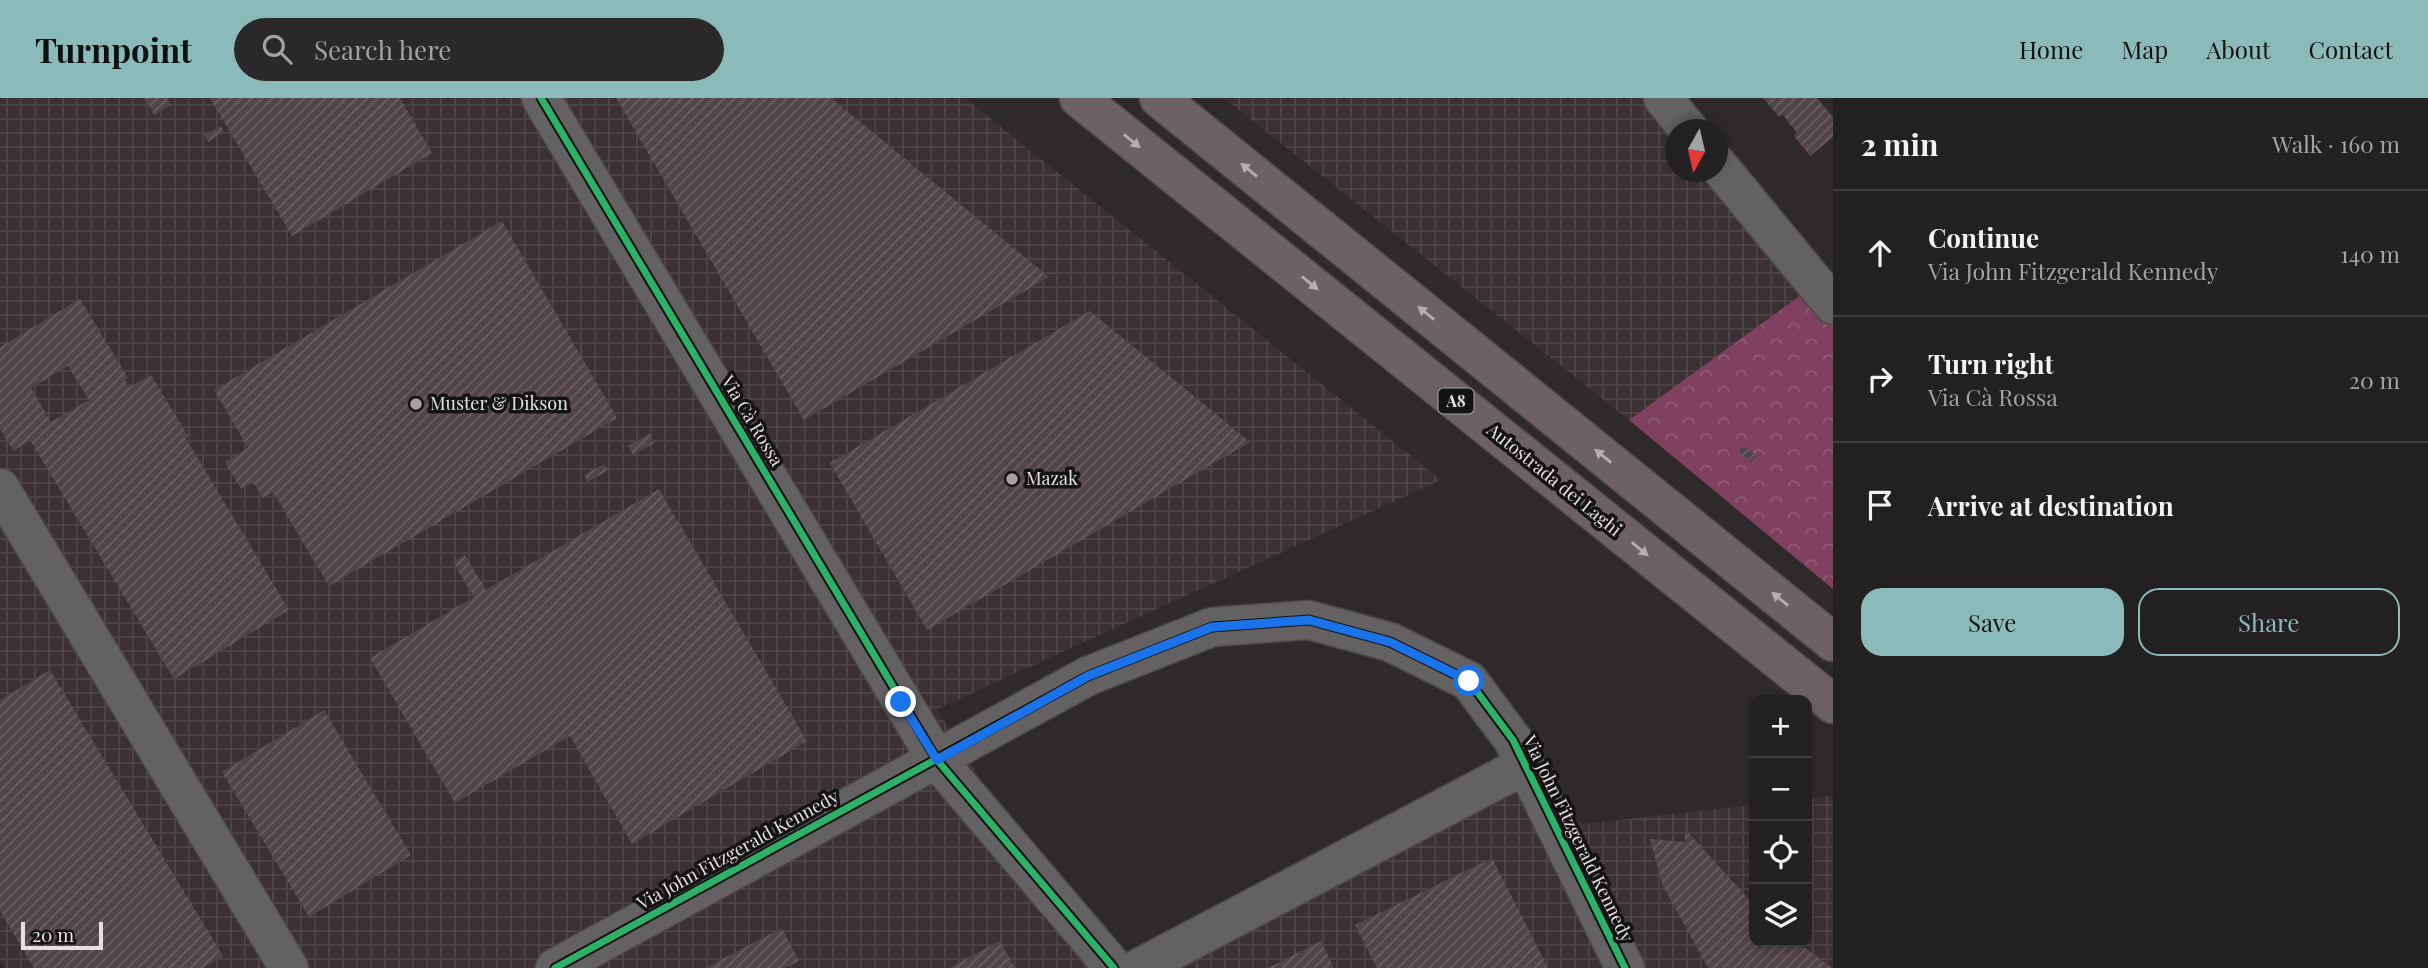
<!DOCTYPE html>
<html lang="en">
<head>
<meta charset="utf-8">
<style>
  :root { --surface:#222021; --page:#2a282a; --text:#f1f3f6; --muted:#a2a3a5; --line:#3f3e3f; --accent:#8bbbb9 }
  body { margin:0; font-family:"Playfair Display",serif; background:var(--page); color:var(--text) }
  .controls { position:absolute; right:21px; bottom:21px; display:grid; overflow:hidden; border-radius:14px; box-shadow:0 4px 10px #0003 }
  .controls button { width:63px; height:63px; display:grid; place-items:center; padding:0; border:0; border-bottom:2px solid var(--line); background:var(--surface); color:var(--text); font:35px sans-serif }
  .compass { position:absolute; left:1665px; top:21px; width:63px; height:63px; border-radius:50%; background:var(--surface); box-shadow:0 4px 10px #0003; rotate:188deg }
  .scale { position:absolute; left:21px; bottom:18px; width:82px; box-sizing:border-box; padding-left:7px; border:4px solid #e6e2e4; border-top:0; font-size:19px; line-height:24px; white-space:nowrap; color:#e6e2e4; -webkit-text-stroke:5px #151213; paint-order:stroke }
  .stop { position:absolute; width:21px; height:21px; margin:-16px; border:5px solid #1a73e8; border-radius:50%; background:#fff }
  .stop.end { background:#1a73e8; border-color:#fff; box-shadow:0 2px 7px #0008 }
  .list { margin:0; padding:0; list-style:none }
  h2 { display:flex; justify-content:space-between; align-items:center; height:91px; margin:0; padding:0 28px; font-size:30px }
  h2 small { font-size:23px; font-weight:400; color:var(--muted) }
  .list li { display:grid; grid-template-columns:46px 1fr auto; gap:21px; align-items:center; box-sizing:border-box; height:126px; padding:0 28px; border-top:2px solid var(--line) }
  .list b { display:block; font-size:26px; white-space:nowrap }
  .list p { margin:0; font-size:23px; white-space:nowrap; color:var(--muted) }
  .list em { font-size:23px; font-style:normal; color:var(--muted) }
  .actions { display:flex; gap:14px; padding:21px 28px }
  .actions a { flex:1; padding:16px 0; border:2px solid var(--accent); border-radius:21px; text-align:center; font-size:24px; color:var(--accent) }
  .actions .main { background:var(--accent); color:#111 }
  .icon { flex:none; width:38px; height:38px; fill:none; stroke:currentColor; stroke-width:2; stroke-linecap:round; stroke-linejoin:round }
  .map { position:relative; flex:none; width:1833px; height:870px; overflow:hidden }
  header { display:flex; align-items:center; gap:42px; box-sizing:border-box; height:98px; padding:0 35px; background:var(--accent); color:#111 }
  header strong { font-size:33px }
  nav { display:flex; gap:38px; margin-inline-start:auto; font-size:24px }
  .search { width:490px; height:63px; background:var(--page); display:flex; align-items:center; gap:18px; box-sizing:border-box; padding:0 24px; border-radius:38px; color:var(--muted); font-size:26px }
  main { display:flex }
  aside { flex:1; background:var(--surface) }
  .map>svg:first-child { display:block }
  .industrial { fill:url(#industrial-grid) }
  .forest { fill:url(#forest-crowns) }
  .building { fill:url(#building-hatch); fill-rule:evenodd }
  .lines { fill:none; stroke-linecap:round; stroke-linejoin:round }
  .minor-casing { stroke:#4c484a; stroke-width:41 }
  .highway-casing { stroke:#4c484a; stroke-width:41 }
  .minor { stroke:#646163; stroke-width:38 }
  .highway { stroke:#6b6166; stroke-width:38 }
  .cycleway-casing { stroke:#151213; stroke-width:11 }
  .cycleway { stroke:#2db169; stroke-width:7 }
  .oneway { fill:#b5aeb2 }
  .route { stroke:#1a73e8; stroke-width:9 }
  .poi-dot { fill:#a6a2a4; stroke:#151213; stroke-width:2.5 }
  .labels { text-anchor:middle; stroke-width:7; stroke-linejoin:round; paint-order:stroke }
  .shield { fill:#151213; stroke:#a7a4a5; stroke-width:2 }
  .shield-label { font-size:16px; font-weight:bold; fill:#e6e2e4 }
  .poi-label { font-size:18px; fill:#e6e2e4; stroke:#151213; text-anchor:start }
  .street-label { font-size:18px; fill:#e6e2e4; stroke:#151213 }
</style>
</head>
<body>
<header>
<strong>Turnpoint</strong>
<div class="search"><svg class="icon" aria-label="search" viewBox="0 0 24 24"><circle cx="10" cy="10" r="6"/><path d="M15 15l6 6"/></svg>Search here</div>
<nav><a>Home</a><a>Map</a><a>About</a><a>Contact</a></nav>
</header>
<main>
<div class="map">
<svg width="1833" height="870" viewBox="0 0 1833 870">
  <defs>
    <pattern id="industrial-grid" width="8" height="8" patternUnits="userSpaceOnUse" patternTransform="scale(1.75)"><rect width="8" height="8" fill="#3b3135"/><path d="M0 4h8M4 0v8" fill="none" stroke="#4e4548"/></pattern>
    <pattern id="forest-crowns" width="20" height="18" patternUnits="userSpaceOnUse" patternTransform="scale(1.75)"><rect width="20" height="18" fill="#7f415f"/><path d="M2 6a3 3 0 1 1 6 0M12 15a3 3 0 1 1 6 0" fill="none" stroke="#915c76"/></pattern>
    <pattern id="building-hatch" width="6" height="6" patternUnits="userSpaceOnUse" patternTransform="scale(1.75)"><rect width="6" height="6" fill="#52444b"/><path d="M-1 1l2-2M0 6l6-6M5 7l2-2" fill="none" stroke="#6b5f65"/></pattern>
  </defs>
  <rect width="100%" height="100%" fill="#2e2a2c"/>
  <path class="industrial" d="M0,0H965L1441,382L937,611L1097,869L1503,673L1583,726L1754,707V844H1807V701L1830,698L1833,701V870H4L0,863Z
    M1224,0H1655L1675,32V74H1716L1812,190L1629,322Z"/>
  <path class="forest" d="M1808,192L1833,223V491L1629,322Z"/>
  <path class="building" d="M144,0H167L171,7L154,17Z
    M210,0H400L432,55L292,138Z
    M616,0H831L1049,179L804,322Z
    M1763,0H1817L1833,19V39L1810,58L1794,38L1797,35L1782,16L1779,19Z
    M221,28L224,34L208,44L204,37Z
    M502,123L617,320L329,488L273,394L263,400L253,384L241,391L225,364L248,350L214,292Z
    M80,201L128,280L125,282L130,289L151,277L188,338L185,339L289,512L174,581L30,342L13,353L0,331V249ZM68,268L89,302L51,324L31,290Z
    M1090,213L1250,344L927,532L830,365Z
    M650,335L654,345L633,357L628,348Z
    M1744,348L1757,358L1751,364L1738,353Z
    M604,366L608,372L588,384L584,377Z
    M659,391L807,643L632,746L570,638L455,705L370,560L474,499L453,464L465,457L486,492Z
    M50,572L223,858L203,870H34L0,813V602Z
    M324,612L411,757L309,819L222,674Z
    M1685,731L1754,807V844H1797L1832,870H1708L1663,788L1650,741L1685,744Z
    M1492,760L1548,870H1377L1355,827Z
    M782,830L799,863L785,870H705Z
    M1000,843L1015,870H949Z
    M1321,843L1334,870H1268Z"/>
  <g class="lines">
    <g class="minor-casing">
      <path id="minor" d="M541,0L937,662L1114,870
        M1663,0L1689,32
        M1717,66L1833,207
        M0,390L289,870
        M555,870L1088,578L1212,529L1309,522L1390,544L1469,583L1513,642L1625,870
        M1139,870L1525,667"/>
    </g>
    <g class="highway-casing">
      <path id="highway" d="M1079,0L1833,606
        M1159,0L1833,544"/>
    </g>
    <use href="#minor" class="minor"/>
    <use href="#highway" class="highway"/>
    <g class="cycleway-casing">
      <path id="cycleway" d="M541,0L937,662L1114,870
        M555,870L1088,578L1212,529L1309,522L1390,544L1469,583L1513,642L1625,870"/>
    </g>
    <use href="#cycleway" class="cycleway"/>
  </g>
  <defs><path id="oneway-solid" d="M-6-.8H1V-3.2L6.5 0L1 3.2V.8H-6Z" transform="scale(1.75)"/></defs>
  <g class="oneway">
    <use href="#oneway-solid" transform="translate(1132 43) rotate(39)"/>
    <use href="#oneway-solid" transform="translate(1249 72) rotate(-141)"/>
    <use href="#oneway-solid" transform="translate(1310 185) rotate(39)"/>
    <use href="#oneway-solid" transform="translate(1426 215) rotate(-141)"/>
    <use href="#oneway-solid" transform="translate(1603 358) rotate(-141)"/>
    <use href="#oneway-solid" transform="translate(1640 451) rotate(39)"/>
    <use href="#oneway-solid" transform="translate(1780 501) rotate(-141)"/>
  </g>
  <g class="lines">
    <path class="route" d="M901,604L937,662L1088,578L1212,529L1309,522L1390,544L1469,583"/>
  </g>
  <g class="poi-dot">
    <circle cx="416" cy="306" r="7"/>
    <circle cx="1012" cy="381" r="7"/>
  </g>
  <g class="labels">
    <rect class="shield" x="1438.5" y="290.5" width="35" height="25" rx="5"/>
    <g class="shield-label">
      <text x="1456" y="309">A8</text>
    </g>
    <g class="poi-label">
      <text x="430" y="312">Muster &amp; Dikson</text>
      <text x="1026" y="387">Mazak</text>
    </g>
    <g class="street-label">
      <text transform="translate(752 323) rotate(59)" y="6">Via Cà Rossa</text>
      <text transform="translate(1554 382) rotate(39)" y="6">Autostrada dei Laghi</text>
      <text transform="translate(1578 741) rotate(64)" y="6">Via John Fitzgerald Kennedy</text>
      <text transform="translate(738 752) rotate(-29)" y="6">Via John Fitzgerald Kennedy</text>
    </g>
  </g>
</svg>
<div class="controls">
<button>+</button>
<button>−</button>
<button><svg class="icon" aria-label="locate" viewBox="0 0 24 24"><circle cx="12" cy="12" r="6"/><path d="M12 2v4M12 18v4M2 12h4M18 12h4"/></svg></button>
<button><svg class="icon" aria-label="layers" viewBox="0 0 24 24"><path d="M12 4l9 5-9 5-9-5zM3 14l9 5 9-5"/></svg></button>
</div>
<svg class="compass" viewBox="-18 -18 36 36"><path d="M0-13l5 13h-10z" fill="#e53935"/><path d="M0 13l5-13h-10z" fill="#a2a3a5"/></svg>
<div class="scale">20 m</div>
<div class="stop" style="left:1469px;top:583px"></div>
<div class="stop end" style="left:901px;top:604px"></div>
</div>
<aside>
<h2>2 min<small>Walk · 160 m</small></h2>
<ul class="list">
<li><svg class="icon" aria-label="ahead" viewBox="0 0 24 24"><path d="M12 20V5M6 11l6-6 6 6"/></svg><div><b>Continue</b><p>Via John Fitzgerald Kennedy</p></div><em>140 m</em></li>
<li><svg class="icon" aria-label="right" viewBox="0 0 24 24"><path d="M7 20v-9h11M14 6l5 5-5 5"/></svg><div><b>Turn right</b><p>Via Cà Rossa</p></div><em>20 m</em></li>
<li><svg class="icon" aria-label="arrive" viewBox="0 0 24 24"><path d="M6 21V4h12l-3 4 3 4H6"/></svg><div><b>Arrive at destination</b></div></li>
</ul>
<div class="actions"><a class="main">Save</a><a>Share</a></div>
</aside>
</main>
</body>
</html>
